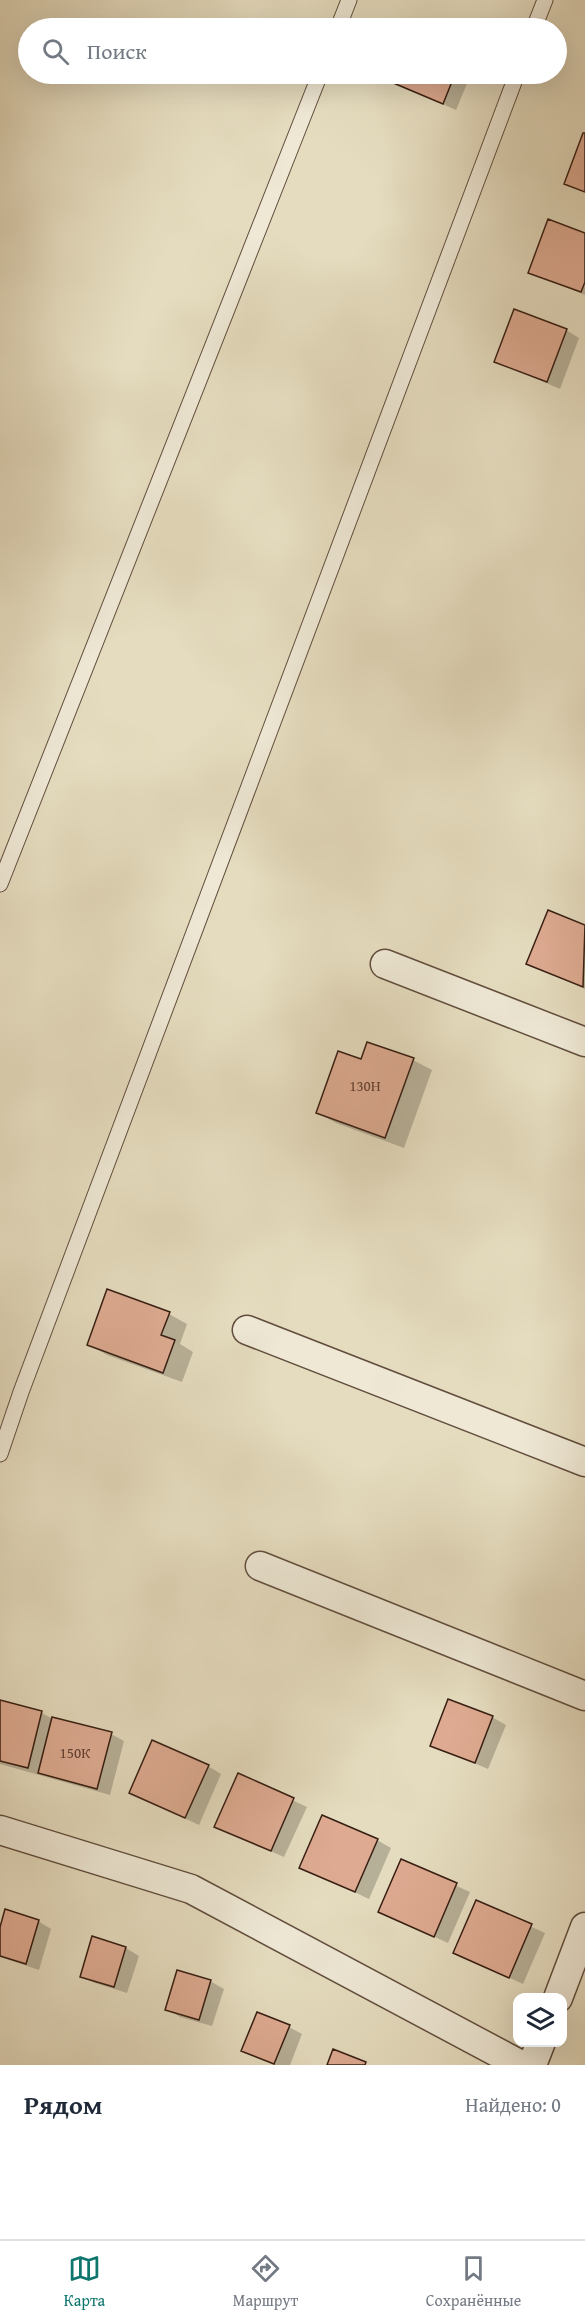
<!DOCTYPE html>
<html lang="ru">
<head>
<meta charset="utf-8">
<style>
  :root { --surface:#fff; --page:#f2f2f3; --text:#1f2937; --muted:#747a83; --line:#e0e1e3; --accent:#0f766e }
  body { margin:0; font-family:"Gentium Book Plus",serif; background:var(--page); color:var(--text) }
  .controls { position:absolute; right:18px; bottom:18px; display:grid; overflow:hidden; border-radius:12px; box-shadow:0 6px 24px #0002 }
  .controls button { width:54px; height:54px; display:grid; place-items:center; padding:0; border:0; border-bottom:2px solid var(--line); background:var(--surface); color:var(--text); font:30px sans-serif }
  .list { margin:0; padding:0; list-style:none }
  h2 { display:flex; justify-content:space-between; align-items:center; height:78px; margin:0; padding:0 24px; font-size:26px }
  h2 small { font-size:20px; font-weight:400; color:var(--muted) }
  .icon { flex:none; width:33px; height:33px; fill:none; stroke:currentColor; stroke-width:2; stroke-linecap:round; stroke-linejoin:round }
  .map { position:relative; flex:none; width:585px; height:2065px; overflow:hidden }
  .search { position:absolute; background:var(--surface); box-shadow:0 6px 24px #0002; left:18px; right:18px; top:18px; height:66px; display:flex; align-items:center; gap:15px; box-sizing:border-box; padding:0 21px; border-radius:33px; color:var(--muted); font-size:22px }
  .sheet { height:174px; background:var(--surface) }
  nav { display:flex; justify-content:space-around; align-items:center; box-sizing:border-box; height:84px; border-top:2px solid var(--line); background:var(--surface); font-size:16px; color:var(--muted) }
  nav a { display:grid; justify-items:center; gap:3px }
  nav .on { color:var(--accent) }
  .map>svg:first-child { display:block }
  .shadow { fill:#0003 }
  .building { fill:#deab92; stroke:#371e13; stroke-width:1.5 }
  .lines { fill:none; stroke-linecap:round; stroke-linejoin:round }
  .service-casing { stroke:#624e3e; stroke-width:17 }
  .minor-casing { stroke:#624e3e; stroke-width:31 }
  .service { stroke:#eee8d5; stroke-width:15 }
  .minor { stroke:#eee8d5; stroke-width:28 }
  .labels { text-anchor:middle; stroke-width:5; stroke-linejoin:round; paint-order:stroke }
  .number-label { font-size:15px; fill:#614133 }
</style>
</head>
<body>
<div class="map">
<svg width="585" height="2065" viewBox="0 0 585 2065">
  <rect width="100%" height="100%" fill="#e5dcbf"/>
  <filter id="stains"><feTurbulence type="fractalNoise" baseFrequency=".00333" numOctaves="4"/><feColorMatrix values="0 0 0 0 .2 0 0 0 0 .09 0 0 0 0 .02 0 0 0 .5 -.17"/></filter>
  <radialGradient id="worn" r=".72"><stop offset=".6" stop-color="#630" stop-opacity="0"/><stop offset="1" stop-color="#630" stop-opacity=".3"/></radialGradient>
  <path class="shadow" d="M396,74H471L456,110L392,82Z
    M585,235V295L530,272Z
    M566,330L579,338L560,389L496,361Z
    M549,912L585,927V989L528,964Z
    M413,1060L432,1070L404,1148L336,1123L318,1113L362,1061Z
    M169,1314L187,1324L180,1344L193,1352L182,1382L107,1355L89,1344Z
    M0,1702L42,1713L53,1719L111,1734L124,1741L110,1795L0,1764Z
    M492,1717L506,1725L488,1769L432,1745Z
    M208,1766L221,1774L199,1825L131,1793Z
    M239,1775L307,1807L284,1857L230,1833Z
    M377,1840L391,1848L369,1899L301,1867Z
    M402,1861L470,1892L448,1943L380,1912Z
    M477,1902L545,1933L523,1984L455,1953Z
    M38,1921L51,1929L39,1970L0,1957V1932Z
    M126,1948L139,1956L127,1993L95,1983L81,1976Z
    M210,1981L224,1989L212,2026L180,2017L167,2009Z
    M289,2027L302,2034L290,2065H275L243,2050Z"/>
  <path class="building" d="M394,74H455L443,104L391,82Z
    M583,133H585V192L564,184Z
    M548,219L585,233V282L581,292L528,273Z
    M514,309L567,329L547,382L494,362Z
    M548,910L585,925L583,987L526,964Z
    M367,1042L414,1058L385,1138L316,1113L338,1051L361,1059Z
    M107,1289L170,1312L161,1335L175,1340L163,1373L87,1345Z
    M448,1699L493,1716L475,1763L430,1746Z
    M0,1700L42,1711L28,1768L0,1761Z
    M52,1717L112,1732L97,1789L38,1773Z
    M152,1740L209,1765L185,1818L129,1793Z
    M238,1773L294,1798L271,1851L214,1827Z
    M322,1815L378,1839L355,1892L299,1868Z
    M401,1859L457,1883L434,1937L378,1912Z
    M476,1900L532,1924L509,1978L453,1953Z
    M5,1909L39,1920L26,1964L0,1956V1927Z
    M92,1936L126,1947L114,1987L80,1977Z
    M177,1970L211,1980L199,2020L165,2010Z
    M257,2012L290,2025L274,2064L241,2051Z
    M333,2049L366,2062L365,2065H327Z"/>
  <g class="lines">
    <g class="service-casing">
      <path id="service" d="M338,28L349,0
        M534,28L545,0
        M0,884L320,74
        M0,1454L21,1392L517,74"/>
    </g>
    <g class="minor-casing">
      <path id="minor" d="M385,964L585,1042
        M247,1330L585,1462
        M260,1566L585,1696
        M0,1830L191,1889L521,2065
        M558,1998L585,1927
        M532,2065L541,2042"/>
    </g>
    <use href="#service" class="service"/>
    <use href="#minor" class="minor"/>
  </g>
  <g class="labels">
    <g class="number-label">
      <text x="365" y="1091">130Н</text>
      <text x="75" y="1758">150К</text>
    </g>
  </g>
  <rect width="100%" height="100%" filter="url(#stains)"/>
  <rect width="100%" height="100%" fill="url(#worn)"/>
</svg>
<div class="controls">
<button><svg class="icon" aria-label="layers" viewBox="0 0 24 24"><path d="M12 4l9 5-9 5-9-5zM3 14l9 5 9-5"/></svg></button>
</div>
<div class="search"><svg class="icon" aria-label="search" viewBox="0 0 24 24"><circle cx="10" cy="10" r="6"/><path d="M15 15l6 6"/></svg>Поиск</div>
</div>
<section class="sheet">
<h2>Рядом<small>Найдено: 0</small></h2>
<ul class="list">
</ul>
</section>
<nav>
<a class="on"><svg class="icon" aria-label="map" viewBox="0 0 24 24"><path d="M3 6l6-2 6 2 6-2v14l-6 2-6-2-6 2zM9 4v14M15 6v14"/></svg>Карта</a>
<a><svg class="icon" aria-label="directions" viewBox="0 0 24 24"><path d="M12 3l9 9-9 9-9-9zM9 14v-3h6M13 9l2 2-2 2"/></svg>Маршрут</a>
<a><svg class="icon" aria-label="saved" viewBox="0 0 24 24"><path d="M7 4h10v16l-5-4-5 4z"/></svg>Сохранённые</a>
</nav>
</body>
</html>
